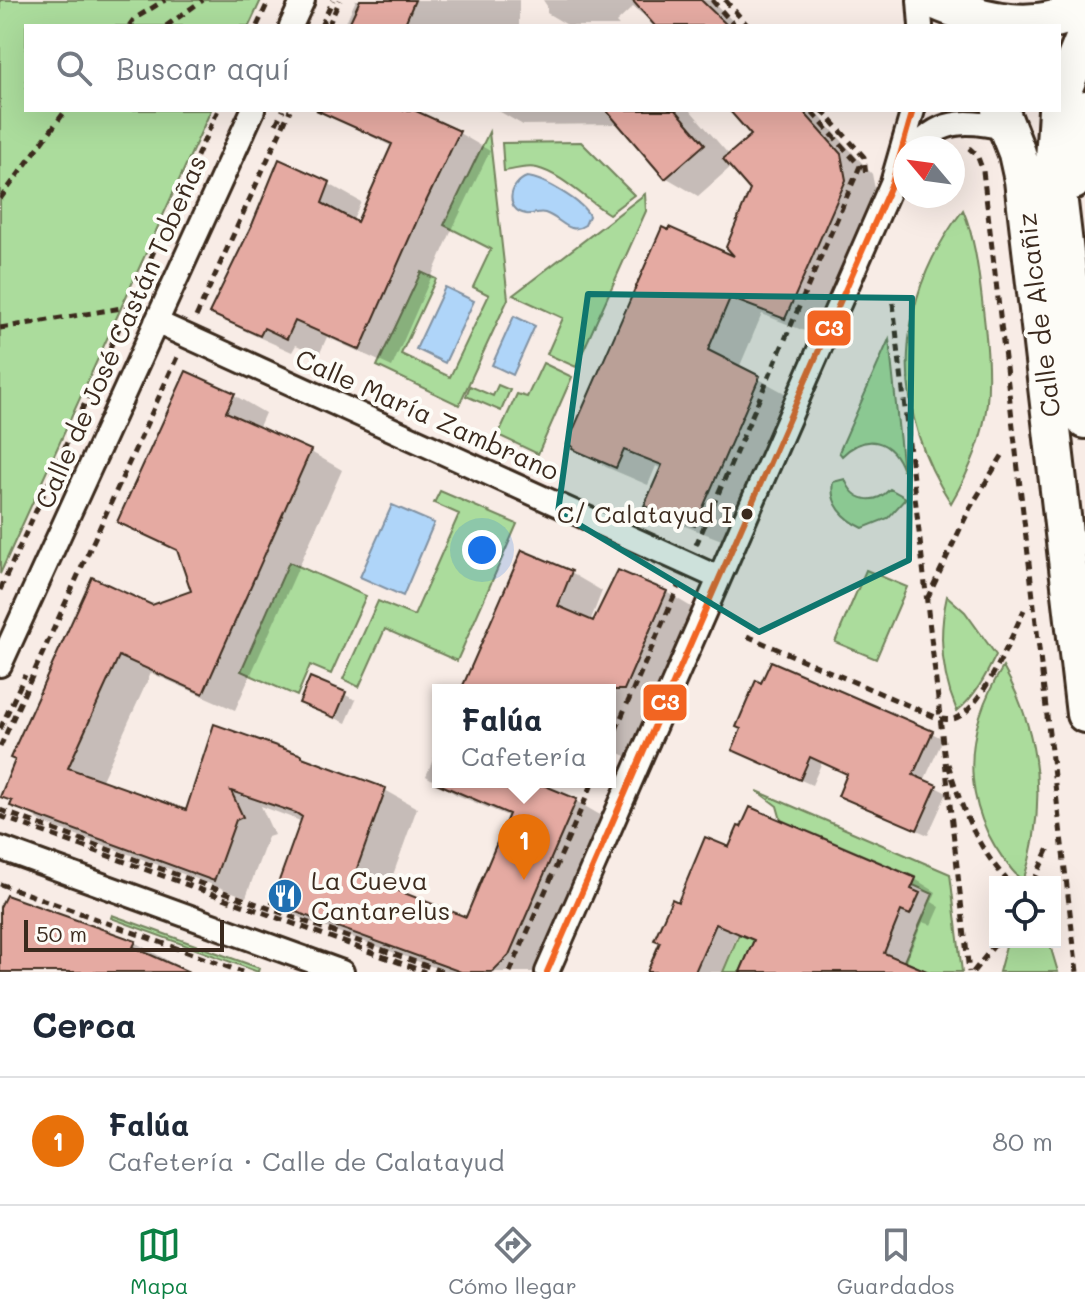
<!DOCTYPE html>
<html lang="es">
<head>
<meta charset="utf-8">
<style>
  :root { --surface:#fff; --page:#f2f2f3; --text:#1f2937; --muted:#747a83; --line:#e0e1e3; --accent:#0b8043 }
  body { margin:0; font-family:Mali,sans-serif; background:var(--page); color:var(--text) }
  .controls { position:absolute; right:24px; bottom:24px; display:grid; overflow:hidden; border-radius:0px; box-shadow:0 8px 32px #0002 }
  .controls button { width:72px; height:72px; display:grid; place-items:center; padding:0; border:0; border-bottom:2px solid var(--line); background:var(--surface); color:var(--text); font:40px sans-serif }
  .compass { position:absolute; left:893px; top:136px; width:72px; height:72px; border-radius:50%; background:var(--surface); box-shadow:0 8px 32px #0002; rotate:299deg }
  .scale { position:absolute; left:24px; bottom:20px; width:200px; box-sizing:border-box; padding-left:8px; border:4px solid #3b2a1e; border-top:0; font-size:22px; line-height:28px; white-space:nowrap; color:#3b2a1e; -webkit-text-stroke:6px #fdfcf7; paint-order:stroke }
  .you { position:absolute; left:482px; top:550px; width:28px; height:28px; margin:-20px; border:6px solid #fff; border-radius:50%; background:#1a73e8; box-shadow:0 0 0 12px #1a73e833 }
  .badge { display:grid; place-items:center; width:52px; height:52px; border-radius:50%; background:var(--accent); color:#fff; font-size:26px; font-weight:700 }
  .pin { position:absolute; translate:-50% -66px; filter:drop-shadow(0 2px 4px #0008) }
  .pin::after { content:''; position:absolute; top:42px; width:28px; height:24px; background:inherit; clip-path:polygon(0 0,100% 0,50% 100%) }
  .popup { position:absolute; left:432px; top:684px; width:184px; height:104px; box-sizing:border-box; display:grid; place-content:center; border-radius:0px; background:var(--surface); filter:drop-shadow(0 2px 6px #0005); font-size:26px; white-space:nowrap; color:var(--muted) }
  .popup b { font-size:30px; color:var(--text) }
  .popup::after { content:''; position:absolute; left:50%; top:100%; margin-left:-16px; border:16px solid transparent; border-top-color:var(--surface) }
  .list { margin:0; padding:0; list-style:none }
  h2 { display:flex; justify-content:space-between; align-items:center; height:104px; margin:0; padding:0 32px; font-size:34px }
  h2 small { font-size:26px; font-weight:400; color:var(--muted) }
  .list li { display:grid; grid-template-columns:52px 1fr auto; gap:24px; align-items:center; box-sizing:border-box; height:128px; padding:0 32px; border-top:2px solid var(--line) }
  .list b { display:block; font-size:30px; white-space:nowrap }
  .list p { margin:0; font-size:26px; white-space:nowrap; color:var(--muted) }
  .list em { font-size:26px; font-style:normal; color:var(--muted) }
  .icon { flex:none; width:44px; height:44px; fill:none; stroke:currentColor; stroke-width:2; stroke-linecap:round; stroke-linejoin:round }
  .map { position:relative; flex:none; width:1085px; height:972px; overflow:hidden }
  .search { position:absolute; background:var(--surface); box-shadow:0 8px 32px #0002; left:24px; right:24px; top:24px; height:88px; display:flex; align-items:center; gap:20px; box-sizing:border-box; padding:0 28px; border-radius:0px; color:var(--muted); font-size:30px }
  .sheet { height:232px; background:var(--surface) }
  nav { display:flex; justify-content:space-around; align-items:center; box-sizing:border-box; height:112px; border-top:2px solid var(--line); background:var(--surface); font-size:22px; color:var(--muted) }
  nav a { display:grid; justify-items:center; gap:4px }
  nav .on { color:var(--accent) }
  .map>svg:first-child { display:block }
  .green { fill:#abdc9c; stroke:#73835d; stroke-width:2 }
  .water { fill:#afd5f9; stroke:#8191a1; stroke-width:2 }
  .shadow { fill:#0003 }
  .building { fill:#e5aaa2; stroke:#3b2a1e; stroke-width:2 }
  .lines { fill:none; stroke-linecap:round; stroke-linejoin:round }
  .minor-casing { stroke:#3b2a1e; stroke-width:28 }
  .primary-casing { stroke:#3b2a1e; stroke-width:42 }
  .path { stroke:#3b2a1e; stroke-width:5; stroke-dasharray:8 6; stroke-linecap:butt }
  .minor { stroke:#fdfcf7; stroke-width:22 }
  .primary { stroke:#fdfcf7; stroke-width:36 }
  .bus-1-casing { stroke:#fdfcf7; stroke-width:12 }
  .bus-1 { stroke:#f26522; stroke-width:6 }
  .marked { fill:#0f766e; fill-opacity:0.2; stroke:#0f766e; stroke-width:6; stroke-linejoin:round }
  .bus-dot { fill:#3b2a1e; stroke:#fdfcf7; stroke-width:3 }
  .labels { text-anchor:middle; stroke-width:8; stroke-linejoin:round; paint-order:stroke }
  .bus-label { font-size:24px; fill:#3b2a1e; stroke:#fdfcf7; text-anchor:end }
  .street-label { font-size:26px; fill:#3b2a1e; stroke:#fdfcf7 }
  .poi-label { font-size:26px; fill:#3b2a1e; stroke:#fdfcf7; text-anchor:start }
  .line-badge { stroke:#fdfcf7; stroke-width:3 }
  .badge-label { font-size:22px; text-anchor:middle; font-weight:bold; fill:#fff }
</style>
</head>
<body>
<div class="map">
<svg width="1085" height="972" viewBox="0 0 1085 972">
  <rect width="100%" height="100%" fill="#f8ece6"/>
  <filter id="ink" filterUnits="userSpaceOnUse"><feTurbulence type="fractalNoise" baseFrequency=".0125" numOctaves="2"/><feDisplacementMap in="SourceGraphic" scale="16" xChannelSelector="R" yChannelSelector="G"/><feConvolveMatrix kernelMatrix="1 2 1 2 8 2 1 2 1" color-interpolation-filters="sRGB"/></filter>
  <g filter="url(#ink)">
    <path class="green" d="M0,0H261L249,26H26V110H211L0,574Z
      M489,132L508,299L459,405L377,366L421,272L436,279L401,354L450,377L489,295L473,287L491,249L444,225Z
      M581,142L634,195L609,214C587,201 562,174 537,168C526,165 515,170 504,171L502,143Z
      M645,194L646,211L576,367L547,354L563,318L513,295Z
      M963,210C975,239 978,268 982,300C992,384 995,428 951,503C889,408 894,299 963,210Z
      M889,339L903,471C892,439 866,432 842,456L839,452Z
      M543,363L572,377L538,454L498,435L517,394L527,397Z
      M498,385L510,390L501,411L466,396L470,386L493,396Z
      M845,479C853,501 874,506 890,489L906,498L888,518L863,528C844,519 829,504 833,482Z
      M440,491L517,524L457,661L385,629L359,687L343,679L378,601L414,616L459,514L434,503Z
      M289,562L366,596L331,674L310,665L297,696L241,671Z
      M866,570L907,587L876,659L835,642Z
      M947,596L965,612L996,655C986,675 975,697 957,711C941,673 938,635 947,596Z
      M1003,667C1042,736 1047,807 1023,882C962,820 957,740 1003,667Z
      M757,791L950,874L962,972H928L904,961L933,894L913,885L915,877L781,820L777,806Z
      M112,915L259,968L258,972L111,918Z
      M739,934L754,940L740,972H723Z
      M1007,942H1049L1058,972H999Z"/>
    <path class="water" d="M527,177C542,178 584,202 589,216L585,225C569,236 561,218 545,213C538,211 534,215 526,214C504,210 509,183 527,177Z
      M445,287L474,301L445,363L416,349Z
      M514,316L535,326L513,375L492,365Z
      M392,505L434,523L403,596L360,577Z"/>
    <path class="shadow" d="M356,0H519V26H344Z
      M543,0H711L738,26H658L633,7L616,23L619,26H569L547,13V6Z
      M318,110H409L459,133L490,151L451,232L392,367L327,337L319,355L296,345L292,352L243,330L212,312L253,226L280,162L329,184L361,202L352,222L358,225L393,147Z
      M497,110H690L730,156L753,135L746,110H814L872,174L877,199L817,336L762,314L739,368L790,396L727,542L677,523L646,505L662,469L656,466L648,485L606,467L575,448L742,262L753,190L732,166L698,196L667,178L620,124L523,125Z
      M234,395L265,413L258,429L311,452L342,470L235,710L151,673L101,782L187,812L216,726L385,790L417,808L388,889L468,919L510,817L457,795L426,776L438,748V782H531L576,801L607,819L541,972H447L305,920L274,902L303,822L261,806L274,835L268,837L246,897L44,823L1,795L152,607L194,592L180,553L120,522Z
      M619,572L666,592L698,611L633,759L610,749V690H463L571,573L602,591L590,622L594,624Z
      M311,679L356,700L346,723L313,708Z
      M932,733L943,739L924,781L947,793L928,835L852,801L849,774L822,762L812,785L746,756Z
      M730,850L915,879L936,892L932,902L940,907L932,925L923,922L905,964L923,972H742L755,942L737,935L722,972H650L679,905Z
      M7,897L136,943L167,960L165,964L183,972H0V910Z"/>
    <path class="building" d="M360,0H415L404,26H348Z
      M632,0H701L728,26H655Z
      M316,110H414L460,131L420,214L360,350L295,321L287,339L264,328L260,336L209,313L252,225L279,159L330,182L322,203L357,222L392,144Z
      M606,110H676L705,144L665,179Z
      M729,110H802L841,154L846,180L785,319L730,298L708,350L760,376L695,526L644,506L662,465L624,450L616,468L572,449L573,447L567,444L662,227L668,230L669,227L734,256L726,247L750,190L723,159L751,135Z
      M186,371L235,393L226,412L311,450L203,694L119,656L68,768L186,810L214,724L302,755V757L386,788L355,874L466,917L509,814L434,782H536L577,799L509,955L492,972H461L271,903L302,817L296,813L231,791L243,817L236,820L214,881L10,806L12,801L0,797L15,760L10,758L92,577L152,605L191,591L177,550L117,522Z
      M522,550L572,571L558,606L593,621L618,570L667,591L624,690H461Z
      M771,661L933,731L913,775L937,785L917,830L838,796L847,774L810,757L800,780L732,750L741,729L736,727L756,680L761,683Z
      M310,677L346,692L335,718L299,703Z
      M750,807L916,878L911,889L920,893L910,915L901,911L884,953L929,972H740L754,940L716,924L695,972H647L660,942L654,940L672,899L678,902L705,837L729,847L738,826L741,827Z
      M6,895L136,941L133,947L189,972H0V907Z"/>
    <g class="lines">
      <g class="minor-casing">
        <path id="minor" d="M919,0L921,26
          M291,26L303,0
          M917,148C941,116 974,121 1009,129
          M156,322L719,578
          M0,665L253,110
          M0,848L342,972
          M547,972L892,183L913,110"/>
      </g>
      <g class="primary-casing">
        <path id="primary" d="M933,0C981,21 1036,35 1085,7
          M1059,100L1085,36
          M1000,110L1017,153L1023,180L1085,714
          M1057,110L1054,161L1085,420
          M1073,181L1085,109"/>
      </g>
      <path class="path" d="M712,0L735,26
        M725,0L748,26
        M129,26L134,19L165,0
        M166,26L203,0
        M257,26L269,0
        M321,26L333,0
        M328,26L340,0
        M822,110L864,157L866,177
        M276,124L283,110
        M969,148L977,155L983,171L1077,972
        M0,199L66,110
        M893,303L969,972
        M196,317L290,110
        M0,328L128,307
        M696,545L860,166L810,110
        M0,590L218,110
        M927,599L970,508L1005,451
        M747,636L940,719C944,719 949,720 953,719C981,713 1012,635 1024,610
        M0,729L25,675
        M610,743L680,583
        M0,747L178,355
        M948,764C962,809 976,847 1009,882
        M0,810L443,972
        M0,816L425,972
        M1033,882L1051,844
        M0,884L242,972
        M510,972L593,782
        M973,972L997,942"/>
      <use href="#minor" class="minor"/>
      <use href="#primary" class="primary"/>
      <g class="bus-1-casing">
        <path id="bus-1" d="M547,972L892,183L913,110"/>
      </g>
      <use href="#bus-1" class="bus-1"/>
    </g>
  </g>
  <path class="marked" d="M588,294L912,298L909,560L759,632L558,512Z"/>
  <defs>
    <g id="restaurant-disc" transform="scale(1.8)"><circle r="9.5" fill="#1f6fb2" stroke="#fdfcf7"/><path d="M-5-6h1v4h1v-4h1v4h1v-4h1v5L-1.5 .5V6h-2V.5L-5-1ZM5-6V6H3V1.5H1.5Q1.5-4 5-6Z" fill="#fff"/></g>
  </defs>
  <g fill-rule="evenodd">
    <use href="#restaurant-disc" x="285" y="896"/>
  </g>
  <circle class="bus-dot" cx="747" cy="514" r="7"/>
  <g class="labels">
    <g class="bus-label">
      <text x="732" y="523">C/ Calatayud I</text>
    </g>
    <g class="street-label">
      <text transform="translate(1039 315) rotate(-97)" y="9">Calle de Alcañiz</text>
      <text transform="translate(121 332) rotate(-66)" y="9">Calle de José Castán Tobeñas</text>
      <text transform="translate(427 415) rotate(24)" y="9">Calle María Zambrano</text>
    </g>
    <g class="poi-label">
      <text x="311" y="890">La Cueva<tspan x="311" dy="30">Cantarelus</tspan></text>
    </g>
  </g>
  <g class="line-badge">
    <rect x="806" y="309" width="46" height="38" rx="8" fill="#f26522"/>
    <rect x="642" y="683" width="46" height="39" rx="8" fill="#f26522"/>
  </g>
  <g class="badge-label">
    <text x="829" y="336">C3</text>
    <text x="665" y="710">C3</text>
  </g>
</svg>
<div class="controls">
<button><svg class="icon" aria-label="locate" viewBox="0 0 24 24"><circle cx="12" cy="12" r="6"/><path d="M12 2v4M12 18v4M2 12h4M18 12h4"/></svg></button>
</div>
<svg class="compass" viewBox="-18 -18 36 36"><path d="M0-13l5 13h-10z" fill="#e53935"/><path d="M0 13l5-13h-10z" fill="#747a83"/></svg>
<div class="scale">50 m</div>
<div class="you"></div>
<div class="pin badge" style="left:524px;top:880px;background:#e8710a">1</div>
<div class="popup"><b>Falúa</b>Cafetería</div>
<div class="search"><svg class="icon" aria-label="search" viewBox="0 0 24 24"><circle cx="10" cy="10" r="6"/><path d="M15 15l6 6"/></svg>Buscar aquí</div>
</div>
<section class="sheet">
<h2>Cerca<small></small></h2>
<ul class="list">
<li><span class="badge" style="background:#e8710a">1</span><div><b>Falúa</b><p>Cafetería · Calle de Calatayud</p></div><em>80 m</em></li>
</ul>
</section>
<nav>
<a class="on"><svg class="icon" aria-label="map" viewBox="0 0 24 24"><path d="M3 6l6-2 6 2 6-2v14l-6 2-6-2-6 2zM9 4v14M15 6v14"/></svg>Mapa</a>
<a><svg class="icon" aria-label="directions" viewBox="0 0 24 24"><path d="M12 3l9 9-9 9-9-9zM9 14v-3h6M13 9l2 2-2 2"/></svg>Cómo llegar</a>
<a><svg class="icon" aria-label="saved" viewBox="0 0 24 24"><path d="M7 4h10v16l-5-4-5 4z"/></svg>Guardados</a>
</nav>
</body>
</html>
